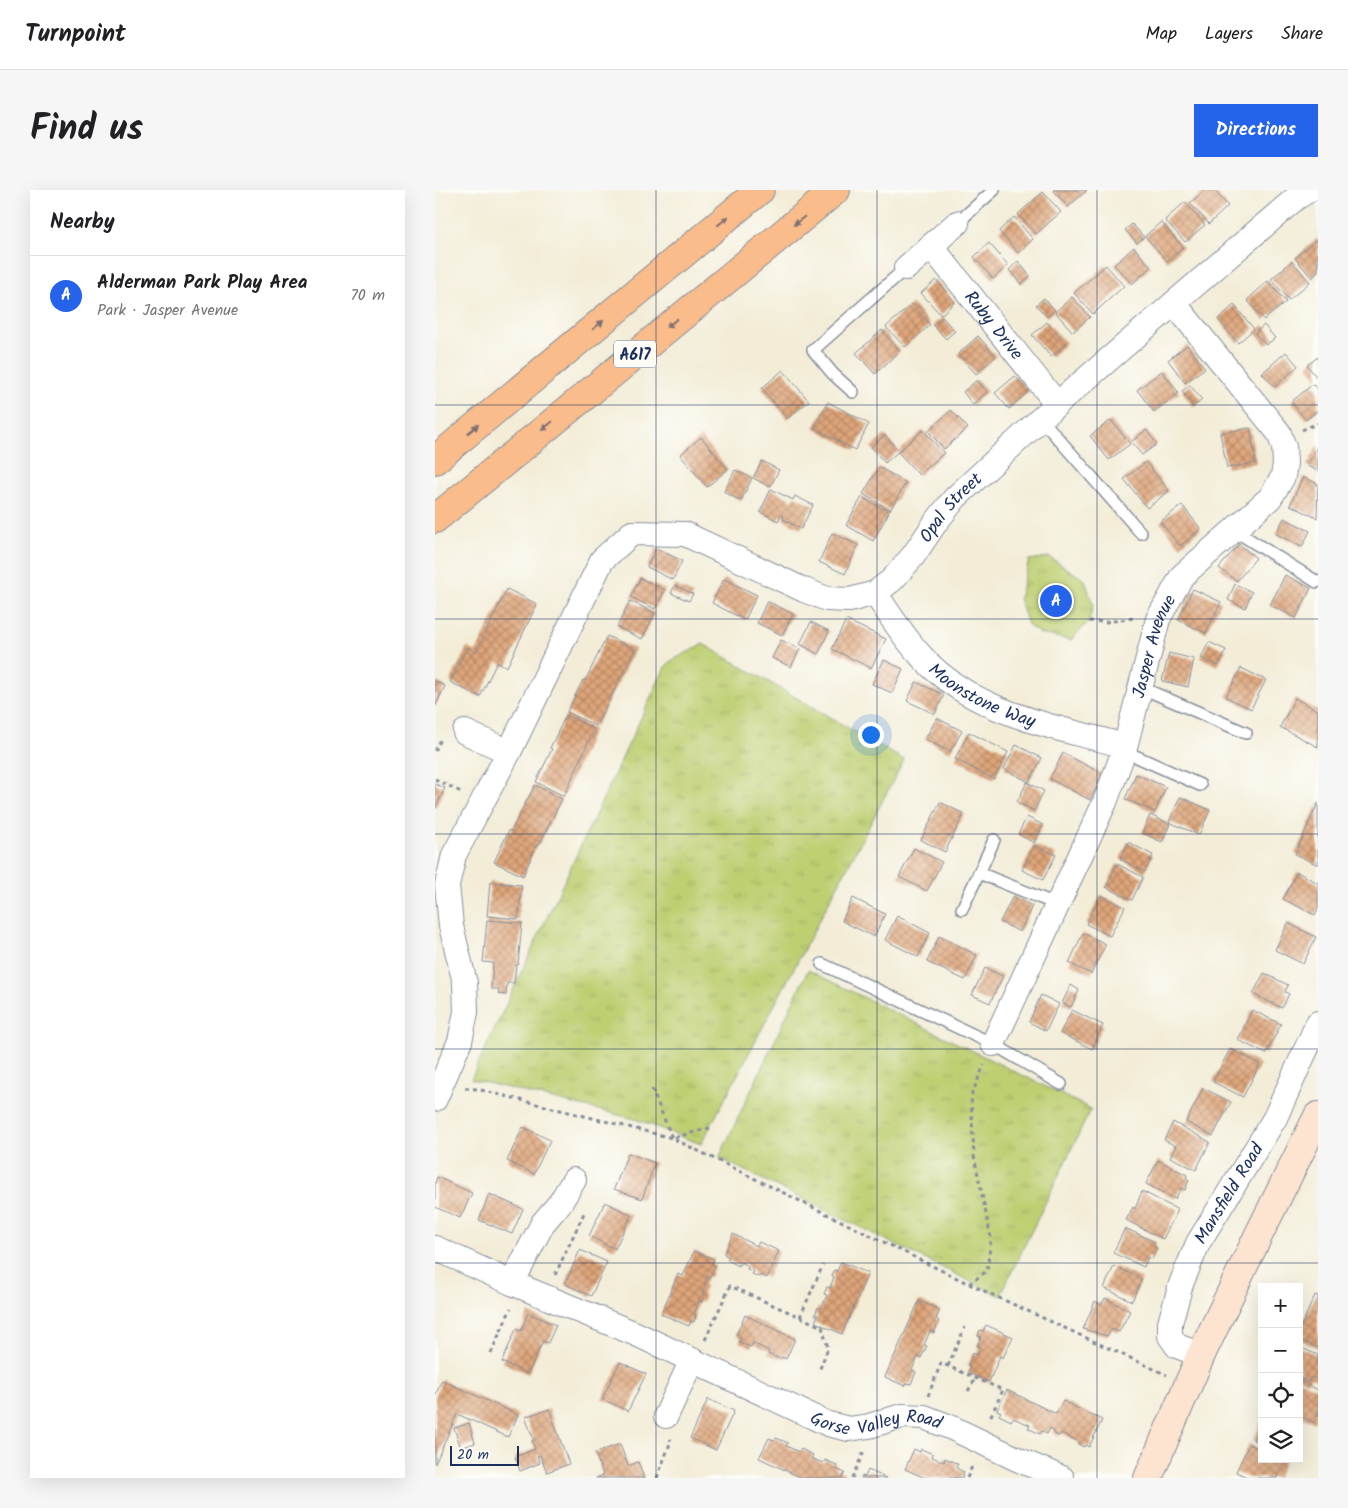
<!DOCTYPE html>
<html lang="en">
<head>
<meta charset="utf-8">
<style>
  :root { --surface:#fff; --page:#f6f6f6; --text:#202124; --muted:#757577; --line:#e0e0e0; --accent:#2563eb }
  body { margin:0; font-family:Kalam,sans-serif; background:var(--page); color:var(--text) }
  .controls { position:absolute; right:15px; bottom:15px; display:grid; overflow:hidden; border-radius:0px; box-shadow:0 5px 20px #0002 }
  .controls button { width:45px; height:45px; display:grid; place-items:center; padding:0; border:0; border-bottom:1px solid var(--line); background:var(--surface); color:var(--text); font:25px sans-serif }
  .scale { position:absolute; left:15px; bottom:12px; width:69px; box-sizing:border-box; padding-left:5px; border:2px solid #1b2f5e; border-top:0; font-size:14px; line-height:18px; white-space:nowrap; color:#1b2f5e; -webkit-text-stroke:4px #fdfcf7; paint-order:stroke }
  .you { position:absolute; left:435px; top:544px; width:18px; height:18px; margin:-12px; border:4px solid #fff; border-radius:50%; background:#1a73e8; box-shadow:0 0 0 8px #1a73e833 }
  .badge { display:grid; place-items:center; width:32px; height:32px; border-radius:50%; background:var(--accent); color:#fff; font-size:16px; font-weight:700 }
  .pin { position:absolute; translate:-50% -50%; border:2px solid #fff; box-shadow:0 1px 5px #0006 }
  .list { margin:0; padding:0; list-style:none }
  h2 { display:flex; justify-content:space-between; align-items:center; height:65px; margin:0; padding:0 20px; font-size:21px }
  h2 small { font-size:16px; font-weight:400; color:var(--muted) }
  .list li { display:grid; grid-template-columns:32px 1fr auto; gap:15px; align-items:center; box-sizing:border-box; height:80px; padding:0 20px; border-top:1px solid var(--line) }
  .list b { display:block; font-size:19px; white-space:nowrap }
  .list p { margin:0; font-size:16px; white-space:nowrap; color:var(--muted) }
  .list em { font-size:16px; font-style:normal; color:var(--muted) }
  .icon { flex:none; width:28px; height:28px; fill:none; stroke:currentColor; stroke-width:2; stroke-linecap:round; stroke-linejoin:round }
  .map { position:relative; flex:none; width:883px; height:1288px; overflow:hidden; border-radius:0px }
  header { display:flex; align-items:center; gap:30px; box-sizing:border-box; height:70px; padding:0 25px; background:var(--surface); border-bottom:1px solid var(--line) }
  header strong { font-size:24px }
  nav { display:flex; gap:28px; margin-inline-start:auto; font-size:18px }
  .intro { display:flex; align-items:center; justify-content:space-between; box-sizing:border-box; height:120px; padding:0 30px }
  h1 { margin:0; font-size:35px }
  .button { padding:12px 22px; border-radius:0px; background:var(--accent); color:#fff; font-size:18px; font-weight:700 }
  main { display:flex; gap:30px; padding:0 30px }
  aside { flex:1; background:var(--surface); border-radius:0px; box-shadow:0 5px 20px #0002 }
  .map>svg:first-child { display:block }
  .grass { fill:url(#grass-tufts); stroke:#6c7f68 }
  .building { fill:url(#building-cross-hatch) }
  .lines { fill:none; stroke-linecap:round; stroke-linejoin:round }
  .lane-casing { stroke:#878e9b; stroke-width:14 }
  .street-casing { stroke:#878e9b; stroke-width:26 }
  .secondary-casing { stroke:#878e9b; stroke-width:30 }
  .highway-casing { stroke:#878e9b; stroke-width:30 }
  .path { stroke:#878e9b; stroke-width:3; stroke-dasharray:4 4; stroke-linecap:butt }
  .lane { stroke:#fff; stroke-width:11 }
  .street { stroke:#fff; stroke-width:24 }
  .secondary { stroke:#fde4d0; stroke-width:28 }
  .highway { stroke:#f9bc8a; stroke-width:28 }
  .oneway { fill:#7f6e72 }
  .grid { fill:none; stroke:#1b2f5e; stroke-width:1; stroke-opacity:0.55 }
  .labels { text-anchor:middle; stroke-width:4.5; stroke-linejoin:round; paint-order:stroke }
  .shield { fill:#fdfcf7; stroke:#5f6c8c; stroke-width:1 }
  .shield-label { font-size:16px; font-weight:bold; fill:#1b2f5e }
  .street-label { font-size:18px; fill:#1b2f5e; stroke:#fdfcf7 }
</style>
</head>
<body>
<header>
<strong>Turnpoint</strong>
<nav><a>Map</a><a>Layers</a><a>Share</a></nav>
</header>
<div class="intro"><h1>Find us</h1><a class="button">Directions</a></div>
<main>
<aside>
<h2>Nearby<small></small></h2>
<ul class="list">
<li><span class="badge">A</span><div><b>Alderman Park Play Area</b><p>Park · Jasper Avenue</p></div><em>70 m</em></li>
</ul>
</aside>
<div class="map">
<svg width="883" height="1288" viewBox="0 0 883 1288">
  <defs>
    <pattern id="grass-tufts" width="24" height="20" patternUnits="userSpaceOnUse" patternTransform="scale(1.25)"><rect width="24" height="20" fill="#becf72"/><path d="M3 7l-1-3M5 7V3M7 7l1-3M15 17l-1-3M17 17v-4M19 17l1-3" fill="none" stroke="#a3b265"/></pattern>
    <pattern id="building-cross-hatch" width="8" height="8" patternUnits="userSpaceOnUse" patternTransform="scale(1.25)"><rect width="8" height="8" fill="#dfa579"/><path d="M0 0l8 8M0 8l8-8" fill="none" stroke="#b48766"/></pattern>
  </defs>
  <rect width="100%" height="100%" fill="#fdfcf7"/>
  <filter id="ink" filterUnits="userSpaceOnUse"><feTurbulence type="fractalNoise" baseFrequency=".02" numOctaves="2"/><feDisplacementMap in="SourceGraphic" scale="10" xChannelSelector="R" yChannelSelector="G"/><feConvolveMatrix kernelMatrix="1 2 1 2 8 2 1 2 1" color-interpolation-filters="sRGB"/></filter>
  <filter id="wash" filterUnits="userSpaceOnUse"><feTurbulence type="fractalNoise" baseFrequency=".0096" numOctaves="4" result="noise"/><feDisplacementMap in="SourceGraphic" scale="20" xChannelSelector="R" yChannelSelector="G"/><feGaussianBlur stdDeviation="1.12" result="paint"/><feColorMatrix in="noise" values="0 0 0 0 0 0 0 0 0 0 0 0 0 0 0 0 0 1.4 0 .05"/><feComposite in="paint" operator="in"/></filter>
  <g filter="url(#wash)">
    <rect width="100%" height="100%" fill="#f3edd8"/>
    <path class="grass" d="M614,367L650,390L658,415L654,431L636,450L605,444L593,435L584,408L594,370Z
      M268,454L469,570L266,954L200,929L36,889L230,477L236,471Z
      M373,780L656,919L565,1106L284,968Z"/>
    <g id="blocks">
      <path class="building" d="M618,0H652L633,17Z
        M770,0H779L793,16L774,34L755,13Z
        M608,2L626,22L601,44L583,24Z
        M750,12L770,35L750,52L730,30Z
        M579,27L598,49L583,63L564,41Z
        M726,32L748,57L732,71L710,46Z
        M697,34L709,47L702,53L690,40Z
        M883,48V82L877,88L860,68Z
        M554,53L573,75L558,89L539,67Z
        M699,57L716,77L697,94L679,75Z
        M583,71L595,86L586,94L574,80Z
        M857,71L875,92L854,110L836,89Z
        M671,75L689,96L658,124L639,103Z
        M501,90L520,112L506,125L486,103Z
        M833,91L851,112L829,130L812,110Z
        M637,107L655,127L638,142L620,122Z
        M609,108L620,120L612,127L601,115Z
        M477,114L495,135L470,157L451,137Z
        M799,115L819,139L803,153L783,129Z
        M507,127L520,141L511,149L498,135Z
        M612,132L631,153L616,167L597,145Z
        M829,135L840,148L831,155L820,143Z
        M447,140L465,161L440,184L421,163Z
        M543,146L561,166L541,184L523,164Z
        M752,155L770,178L750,193L733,170Z
        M851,162L863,176L840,197L827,183Z
        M883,167V189L872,175Z
        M348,180L374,211L352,229L327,198Z
        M727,181L744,203L719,222L702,200Z
        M580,186L594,201L574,219L560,203Z
        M542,190L552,202L538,215L528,202Z
        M878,194L883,199V220L871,230L856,212Z
        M755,195L767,210L758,217L747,201Z
        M393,212L434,234L420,260L379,238Z
        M516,220L533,238L509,259L493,241Z
        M676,230L695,254L674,270L655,246Z
        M815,238L821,273L792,278L785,243Z
        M488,240L509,263L484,285L463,262Z
        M711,240L722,254L707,265L696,252Z
        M450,245L464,261L450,273L436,257Z
        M266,247L293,279L272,297L245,265Z
        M883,255V281L872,276Z
        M327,271L344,280L335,297L318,288Z
        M711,272L734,301L712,318L689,289Z
        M444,277L471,293L455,320L428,304Z
        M300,280L317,288L306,311L289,302Z
        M868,287L883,294L882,328L855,315Z
        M336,299L358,310L360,306L378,315L366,339L348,329L349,327L346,325L343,331L325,322Z
        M427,307L454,322L438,351L411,335Z
        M747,315L766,339L745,356L725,332Z
        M849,328L875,341L867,357L841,344Z
        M397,343L423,355L410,384L384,372Z
        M804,354L821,368L802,391L784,378Z
        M221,358L247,371L238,390L212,377Z
        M850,385L876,398L861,428L835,415Z
        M205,388L230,400L220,419L196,407Z
        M289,389L322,405L310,430L277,413Z
        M800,394L817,402L810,418L793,410Z
        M240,395L258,404L254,411L236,403Z
        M72,399L102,414L72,477L62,472L45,507L15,492L32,457L41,462Z
        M758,399L786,412L771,443L743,430Z
        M195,411L220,423L207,449L182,437Z
        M332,411L358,424L347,445L322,433Z
        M411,430L451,449L436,478L397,459Z
        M376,432L394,441L383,464L365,454Z
        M172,446L200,459L161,536L132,522L148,490L150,491Z
        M346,450L365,459L356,477L337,468Z
        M774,452L791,460L783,476L766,468Z
        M734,463L759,469L753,497L727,491Z
        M449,470L468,479L457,503L437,494Z
        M806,478L831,490L816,519L791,507Z
        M0,491L10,496L0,517Z
        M481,492L509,505L500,524L472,511Z
        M860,508L883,521V557L845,537Z
        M131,525L159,539L129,606L101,592L117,559L115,558Z
        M502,528L527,541L515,562L490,549Z
        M534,542L573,562L559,589L520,569Z
        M581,555L607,568L594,592L569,579Z
        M628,563L668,584L655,610L615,589Z
        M701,584L731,597L720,622L690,609Z
        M592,592L609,601L599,621L582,612Z
        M0,594L10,598L0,619Z
        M100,595L127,609L104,655L102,654L88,686L59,672L74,640L76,641Z
        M745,607L775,620L764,645L734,632Z
        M505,612L529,624L510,662L486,650Z
        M883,613V675L860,664Z
        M715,625L735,634L727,652L707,643Z
        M592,627L608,635L599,653L583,644Z
        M693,652L718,665L710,682L685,669Z
        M599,655L621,665L608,690L587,680Z
        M479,658L507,672L492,701L464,687Z
        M682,674L708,687L697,710L671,697Z
        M862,682L883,693V719L880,725L848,709Z
        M55,692L87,695L83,729L52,726Z
        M666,705L690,717L675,746L651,734Z
        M578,706L597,716L585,742L565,732Z
        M418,708L450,724L439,747L407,731Z
        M462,726L495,743L483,767L450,750Z
        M52,730L87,733L83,775H81L79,793H72L71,805L63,804L64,799H56L58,773L48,772Z
        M853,733L881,747L868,774L840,760Z
        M648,743L671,754L656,784L634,773Z
        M504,746L542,765L530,790L492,772Z
        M550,778L568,786L555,813L537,805Z
        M829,783L853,795L850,802L854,804L847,818L818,804Z
        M636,795L644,800L636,817L627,813Z
        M606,805L624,814L611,841L594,832Z
        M637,820L668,835L657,859L625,843Z
        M817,820L846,834L831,864L803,850Z
        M795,859L825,874L808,907L778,892Z
        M768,898L796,912L778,946L751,932Z
        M738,932L775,952L761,980L735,967L741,956L729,950Z
        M88,937L115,950L99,984L72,971Z
        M193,963L220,973L207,1009L179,999Z
        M723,970L752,985L751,988L754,990L750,1000L746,998L740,1009L711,994Z
        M2,987L37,1003L25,1028L0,1017V993Z
        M707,1001L743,1020L728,1049L691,1030L698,1017L700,1019Z
        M54,1004L88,1019L77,1044L44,1030Z
        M170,1012L196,1025L180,1059L154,1046Z
        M690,1038L720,1052L719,1056L722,1058L717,1069L713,1067L709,1077L678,1063Z
        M298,1044L322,1056L324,1052L344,1061L332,1088L326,1085L324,1087L317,1084L319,1082L312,1079L313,1076L306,1072L304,1076L292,1070L294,1067L289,1064Z
        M145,1060L172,1072L156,1106L130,1094Z
        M259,1061L279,1069L277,1074L280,1075L275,1087L272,1086L269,1095L270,1096L267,1104L270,1105L267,1112L264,1111L262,1116L259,1124L261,1125L259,1132L256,1131L254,1136L226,1124L243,1084L248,1086Z
        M406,1072L433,1083L407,1144L380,1132L383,1125H380L383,1117L386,1119L392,1105L389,1104L392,1097L395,1098L399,1087L397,1086L399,1080L402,1081Z
        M679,1076L707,1089L697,1111L669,1098Z
        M880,1105L883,1106V1158L864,1149V1141Z
        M670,1108L695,1121L684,1142L677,1139L672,1146L648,1139L660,1111L666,1115Z
        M484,1111L505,1120L501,1129L504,1131L499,1143L495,1141L489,1155L492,1156L486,1168L483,1167L477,1180L481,1182L476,1194L472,1193L470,1196L450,1187Z
        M93,1123L121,1135L113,1153L108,1151L93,1184L67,1172L81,1139L86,1141Z
        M310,1125L360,1149L351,1169L347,1167L345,1169L333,1164L334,1161L318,1153L316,1157L304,1152L306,1148L301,1145Z
        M551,1135L578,1147L568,1168L565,1166L554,1192L533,1183L535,1177L533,1175L538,1163L542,1165L545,1157L542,1156L546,1147L543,1146L545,1140L548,1141Z
        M864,1157L883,1165L881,1175H883V1190L876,1187L873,1192L864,1188Z
        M185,1172L211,1184L193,1221L167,1209Z
        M7,1190L83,1225L73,1247L22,1224L0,1274V1206Z
        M864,1190L883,1200V1224L879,1233L864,1226Z
        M572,1200L621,1224L628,1211L667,1230L654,1257L650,1255L649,1257L643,1254L644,1252L626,1243L624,1246L618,1243L619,1241L615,1238L612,1244L607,1241L605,1244L593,1238L595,1235L578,1228L576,1231L564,1225L566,1222L562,1220Z
        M273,1209L299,1221L281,1260L255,1248Z
        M114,1219L134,1274L112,1282L105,1265L102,1266L105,1273L85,1281L80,1267L100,1259L97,1251L99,1250L90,1227Z
        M827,1229V1254L818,1250Z
        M34,1233L40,1253L26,1258L19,1238Z
        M334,1248L339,1250L341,1248L353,1253L351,1256L364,1262L366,1259L378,1265L376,1268L388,1273L390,1270L402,1275L401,1279L410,1283L407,1288H367L324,1268Z
        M185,1254L193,1276L203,1272L209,1288H161L168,1285L160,1263Z
        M814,1254L827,1260V1269H847L850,1271L842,1288H814L801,1282Z
        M479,1259L485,1262L486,1259L498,1264L497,1267L509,1272L510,1268L523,1274L521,1278L529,1282L527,1288H490L470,1279Z
        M433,1280L451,1288H426L427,1286L430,1287Z"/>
    </g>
  </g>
  <g filter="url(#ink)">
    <use href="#blocks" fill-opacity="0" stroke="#878e9b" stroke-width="1"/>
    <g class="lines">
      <g class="lane-casing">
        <path id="lane" d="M522,33L559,0
          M418,202L398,184L378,160L471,78
          M606,229L706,343
          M799,340L882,392
          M705,497L811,543
          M689,561L765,595
          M544,683L559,650
          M527,719L544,683L623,715
          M387,774L558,854L626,894"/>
      </g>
      <g class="street-casing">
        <g id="street">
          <path id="s1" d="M496,56L622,214"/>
          <path d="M471,78L522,33"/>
          <path id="s2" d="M440,403C455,425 469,448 487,467C539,524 619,536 690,556"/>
          <path d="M30,542L74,562"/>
          <path id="s3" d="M558,854L670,612L689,561L723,429L747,386L835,308L848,287L850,273L849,257L844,243L739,113"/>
          <path id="s4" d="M0,909L25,851L31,822L30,793L16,736L12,695L19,665L74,562L167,370L197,343L250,344L369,400L392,409L415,410L440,403L457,390L478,366L501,332L520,308L622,214L861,8L874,0"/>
          <path id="s5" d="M0,1058L77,1093L201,1144L393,1234L414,1239L434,1236L467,1226L489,1227L515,1237L582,1269L627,1288"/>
          <path d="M77,1093L108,1033L125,1013L139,990"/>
          <path id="s6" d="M766,1165L742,1156L735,1146V1133L746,1094L763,1053L840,928L883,833"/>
          <path d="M231,1226L257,1170"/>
        </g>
      </g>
      <g class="secondary-casing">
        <path id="secondary" d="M713,1288L766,1165L825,1042L883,926"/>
      </g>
      <g class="highway-casing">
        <path id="highway" d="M0,270L325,0
          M0,329L401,0"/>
      </g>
      <path class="path" d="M867,240L883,233
        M654,431L671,432L700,428
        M0,561L7,547
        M0,589L26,602
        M30,898L42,899L237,948L534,1094L732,1185
        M217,899L237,948L275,938
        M120,1085L150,1021
        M534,1094L552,1081L556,1048L539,966L536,906L549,875
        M365,1127L387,1137L393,1158L384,1181
        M270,1150L295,1096L365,1127L388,1075
        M56,1163L76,1118
        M513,1176L530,1137
        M533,1201L541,1188
        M493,1206L506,1173L568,1200L554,1230
        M222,1288L236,1251L235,1249
        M417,1288L430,1259
        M532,1288L538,1274"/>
      <use href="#lane" class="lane"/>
      <use href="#street" class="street"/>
      <use href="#secondary" class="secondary"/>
      <use href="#highway" class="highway"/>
    </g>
    <defs><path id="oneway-solid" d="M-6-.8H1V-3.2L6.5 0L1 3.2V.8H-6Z" transform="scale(1.25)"/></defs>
    <g class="oneway">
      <use href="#oneway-solid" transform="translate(288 31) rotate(-40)"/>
      <use href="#oneway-solid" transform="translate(364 31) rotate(141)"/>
      <use href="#oneway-solid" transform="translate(237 133) rotate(141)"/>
      <use href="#oneway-solid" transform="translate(163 135) rotate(-40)"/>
      <use href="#oneway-solid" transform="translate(112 236) rotate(141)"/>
      <use href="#oneway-solid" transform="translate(38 239) rotate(-40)"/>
    </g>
  </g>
  <path class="grid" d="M221,0V1288M442,0V1288M662,0V1288M0,215H883M0,429H883M0,644H883M0,859H883M0,1073H883"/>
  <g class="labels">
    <rect class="shield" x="179" y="150.5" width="42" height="27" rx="4"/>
    <g class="shield-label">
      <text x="200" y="170">A617</text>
    </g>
    <g class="street-label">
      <text dy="6" stroke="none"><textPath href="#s1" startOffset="101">Ruby Drive</textPath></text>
      <text dy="6" stroke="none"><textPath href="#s4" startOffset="996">Opal Street</textPath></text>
      <text dy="6" stroke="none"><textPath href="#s3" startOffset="430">Jasper Avenue</textPath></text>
      <text dy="6" stroke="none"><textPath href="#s2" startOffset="152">Moonstone Way</textPath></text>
      <text dy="6" stroke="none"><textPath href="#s6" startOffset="194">Mansfield Road</textPath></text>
      <text dy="6" stroke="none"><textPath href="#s5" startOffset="480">Gorse Valley Road</textPath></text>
    </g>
  </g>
</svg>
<div class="controls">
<button>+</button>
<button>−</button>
<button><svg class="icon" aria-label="locate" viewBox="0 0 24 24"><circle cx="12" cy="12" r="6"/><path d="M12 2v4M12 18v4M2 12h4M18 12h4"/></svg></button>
<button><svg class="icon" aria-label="layers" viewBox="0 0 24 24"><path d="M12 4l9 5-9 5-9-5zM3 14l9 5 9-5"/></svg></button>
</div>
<div class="scale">20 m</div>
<div class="you"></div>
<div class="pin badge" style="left:621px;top:411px">A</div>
</div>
</main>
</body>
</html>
